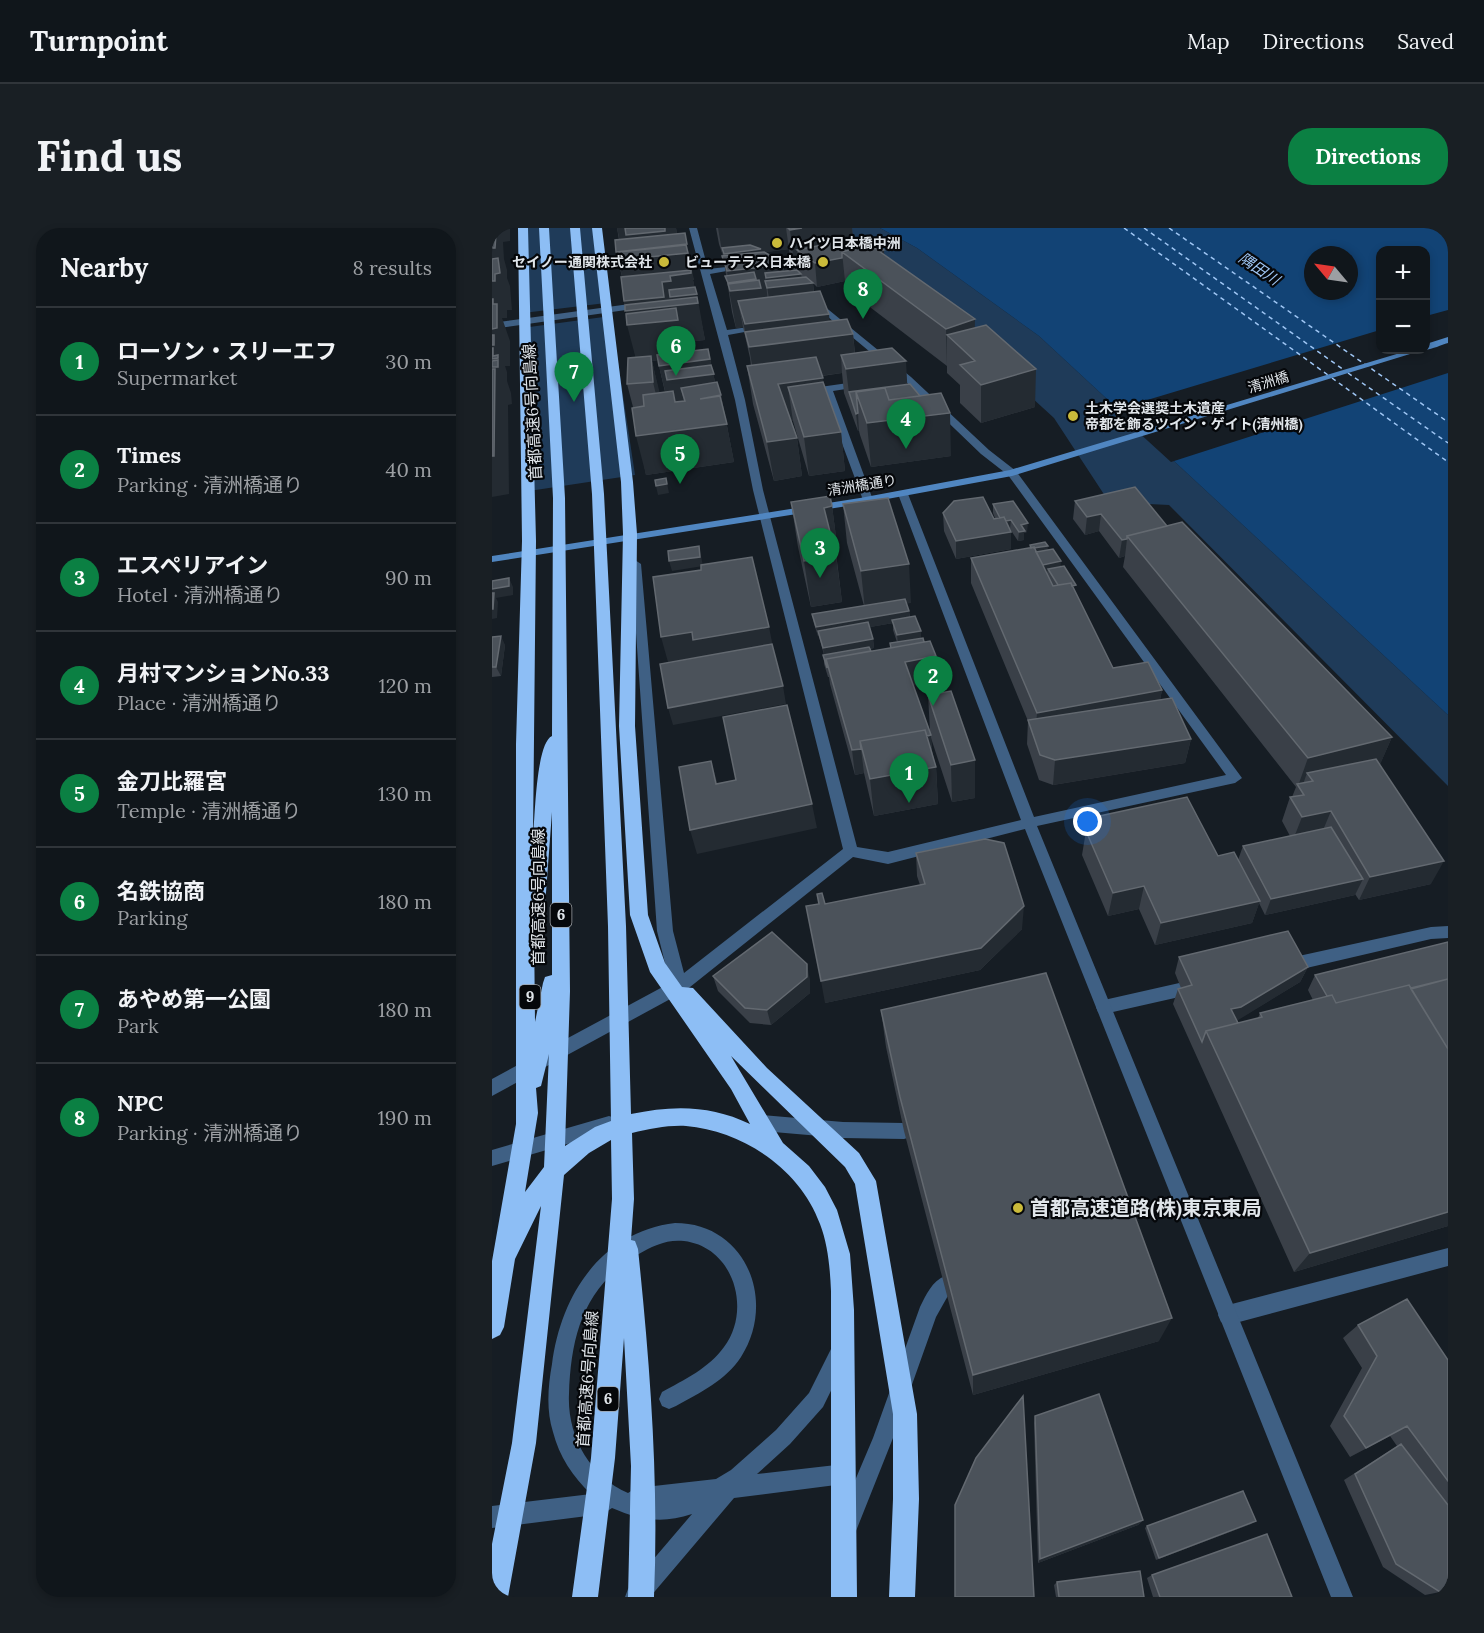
<!DOCTYPE html>
<html lang="en">
<head>
<meta charset="utf-8">
<style>
  :root { --surface:#10161b; --page:#191f24; --text:#f1f3f6; --muted:#9c9fa3; --line:#30353a; --accent:#0b8043 }
  body { margin:0; font-family:Lora,"Noto Sans JP",serif; background:var(--page); color:var(--text) }
  .controls { position:absolute; right:18px; top:18px; display:grid; overflow:hidden; border-radius:12px; box-shadow:0 3px 9px #0003 }
  .controls button { width:54px; height:54px; display:grid; place-items:center; padding:0; border:0; border-bottom:2px solid var(--line); background:var(--surface); color:var(--text); font:30px sans-serif }
  .compass { position:absolute; left:812px; top:18px; width:54px; height:54px; border-radius:50%; background:var(--surface); box-shadow:0 3px 9px #0003; rotate:299deg }
  .you { position:absolute; left:596px; top:594px; width:21px; height:21px; margin:-15px; border:4px solid #fff; border-radius:50%; background:#1a73e8; box-shadow:0 0 0 9px #1a73e833 }
  .badge { display:grid; place-items:center; width:39px; height:39px; border-radius:50%; background:var(--accent); color:#fff; font-size:20px; font-weight:700 }
  .pin { position:absolute; translate:-50% -50px; filter:drop-shadow(0 2px 3px #0008) }
  .pin::after { content:''; position:absolute; top:32px; width:21px; height:18px; background:inherit; clip-path:polygon(0 0,100% 0,50% 100%) }
  .list { margin:0; padding:0; list-style:none }
  h2 { display:flex; justify-content:space-between; align-items:center; height:78px; margin:0; padding:0 24px; font-size:26px }
  h2 small { font-size:20px; font-weight:400; color:var(--muted) }
  .list li { display:grid; grid-template-columns:39px 1fr auto; gap:18px; align-items:center; box-sizing:border-box; height:108px; padding:0 24px; border-top:2px solid var(--line) }
  .list b { display:block; font-size:22px; white-space:nowrap }
  .list p { margin:0; font-size:20px; white-space:nowrap; color:var(--muted) }
  .list em { font-size:20px; font-style:normal; color:var(--muted) }
  .map { position:relative; flex:none; width:956px; height:1369px; overflow:hidden; border-radius:24px }
  header { display:flex; align-items:center; gap:36px; box-sizing:border-box; height:84px; padding:0 30px; background:var(--surface); border-bottom:2px solid var(--line) }
  header strong { font-size:28px }
  nav { display:flex; gap:33px; margin-inline-start:auto; font-size:21px }
  .intro { display:flex; align-items:center; justify-content:space-between; box-sizing:border-box; height:144px; padding:0 36px }
  h1 { margin:0; font-size:42px }
  .button { padding:15px 27px; border-radius:24px; background:var(--accent); color:#fff; font-size:21px; font-weight:700 }
  main { display:flex; gap:36px; padding:0 36px }
  aside { flex:1; background:var(--surface); border-radius:24px; box-shadow:0 3px 9px #0003 }
  .map>svg:first-child { display:block }
  .green { fill:#1f3b59 }
  .water { fill:#124375; fill-rule:evenodd }
  .pier { fill:#161d24 }
  .lines { fill:none; stroke-linecap:round; stroke-linejoin:round }
  .ferry { stroke:#9fc6f4; stroke-width:1.5; stroke-dasharray:4.5 4; stroke-linecap:butt }
  .lane { fill:#3f6084; fill-rule:evenodd }
  .street { fill:#3f6084; fill-rule:evenodd }
  .secondary { fill:#5086c1; fill-rule:evenodd }
  .highway { fill:#8dbef5; fill-rule:evenodd }
  .wall { fill:#3a4048; fill-rule:evenodd }
  .shaded-wall { fill:#242b32; fill-rule:evenodd }
  .building { fill:#4b525a; stroke:#636970; stroke-width:1.5 }
  .poi-dot { fill:#caba3a; stroke:#05070a; stroke-width:2 }
  .labels { text-anchor:middle; stroke-width:4.5; stroke-linejoin:round; paint-order:stroke }
  .far-poi-label { font-size:14px; font-weight:bold; fill:#e0e5ea; stroke:#05070a; text-anchor:start }
  .far-street-label { font-size:14px; fill:#e0e5ea; stroke:#05070a }
  .far-water-label { font-size:15px; font-style:italic; fill:#9fc6f4; stroke:#05070a }
  .shield { fill:#05070a; stroke:#9ea2a7; stroke-width:1.5 }
  .shield-label { font-size:15px; font-weight:bold; fill:#e0e5ea }
  .street-label { font-size:16px; fill:#e0e5ea; stroke:#05070a }
  .near-poi-label { font-size:20px; font-weight:bold; fill:#e0e5ea; stroke:#05070a; text-anchor:start }
</style>
</head>
<body>
<header>
<strong>Turnpoint</strong>
<nav><a>Map</a><a>Directions</a><a>Saved</a></nav>
</header>
<div class="intro"><h1>Find us</h1><a class="button">Directions</a></div>
<main>
<aside>
<h2>Nearby<small>8 results</small></h2>
<ul class="list">
<li><span class="badge">1</span><div><b>ローソン・スリーエフ</b><p>Supermarket</p></div><em>30 m</em></li>
<li><span class="badge">2</span><div><b>Times</b><p>Parking · 清洲橋通り</p></div><em>40 m</em></li>
<li><span class="badge">3</span><div><b>エスペリアイン</b><p>Hotel · 清洲橋通り</p></div><em>90 m</em></li>
<li><span class="badge">4</span><div><b>月村マンションNo.33</b><p>Place · 清洲橋通り</p></div><em>120 m</em></li>
<li><span class="badge">5</span><div><b>金刀比羅宮</b><p>Temple · 清洲橋通り</p></div><em>130 m</em></li>
<li><span class="badge">6</span><div><b>名鉄協商</b><p>Parking</p></div><em>180 m</em></li>
<li><span class="badge">7</span><div><b>あやめ第一公園</b><p>Park</p></div><em>180 m</em></li>
<li><span class="badge">8</span><div><b>NPC</b><p>Parking · 清洲橋通り</p></div><em>190 m</em></li>
</ul>
</aside>
<div class="map">
<svg width="956" height="1369" viewBox="0 0 956 1369">
  <rect width="100%" height="100%" fill="#161d24"/>
  <path class="green" d="M28,0H104L114,75L31,85Z
    M321,0H388L425,20L547,108L956,487V558L677,277L617,274L562,190L494,128Z
    M119,88L143,247L37,263L30,100Z"/>
  <path class="water" d="M388,0H956V487L547,108L425,20ZM888,22H934V122H888ZM821,27H857V63H821Z"/>
  <path class="pier" d="M956,82V145L679,234L622,182L888,102V122H934V88Z"/>
  <g class="lines">
    <path class="ferry" d="M632,0L836,147
      M652,0L852,142
      M677,0L956,194
      M856,145L956,215
      M840,150L956,234"/>
    <path class="lane" d="M956,698V710L939,711L793,745L788,743L785,738L788,733L793,731L939,699Z
      M705,751L711,753L713,758L711,763L705,765L612,786L606,784L604,779L606,774L612,772Z
      M269,887L351,894L412,895L418,897L421,903L418,909L412,911L351,910L269,903L263,901L260,895L263,889Z
      M117,888L123,890L126,896L123,902L0,938V922Z
      M183,995C254,995 285,1073 249,1129C234,1152 208,1165 184,1178L177,1181L170,1178L167,1171L170,1164C192,1152 217,1140 232,1119C260,1082 242,1019 192,1013C175,1011 160,1018 145,1027C92,1059 79,1107 77,1166C75,1207 97,1248 136,1265L144,1260L224,1251L239,1242L284,1202L317,1165L341,1117L348,1114L355,1117L358,1124L331,1179L298,1216L265,1246L344,1237L351,1240L354,1247L351,1254L344,1257L242,1270L158,1369H133L136,1361L200,1286C170,1296 148,1292 120,1280L111,1286L0,1300V1278L99,1266C81,1249 67,1228 61,1204C54,1182 56,1158 60,1136C69,1067 109,1004 183,995Z
      M956,1020V1038L736,1097L729,1094L726,1087L729,1080L736,1077Z
      M453,1048L460,1050L462,1057L444,1089L401,1210L364,1303L356,1306L348,1303L345,1295L381,1210L428,1079C434,1067 440,1053 453,1048Z"/>
    <path class="street" d="M197,0H205L216,41L253,37L257,39L218,46L235,102L271,97L275,100L236,107L253,172L271,262L365,619L396,624L529,592L406,266L411,263L416,266L542,589L734,547L516,247L489,226L413,153L318,74V70L321,69L419,149L497,222L524,243L750,550L743,555L545,598L861,1369H839L533,601L396,636L361,629L193,763L0,868V851L178,755L165,703L139,334L143,332L149,336L181,703L192,745L351,621L261,262L243,172Z
      M152,74L156,77L155,79L0,101V95Z
      M370,153L375,156L373,158L341,163L381,272L376,275L371,272L331,164L314,167L309,164L314,161Z"/>
    <path class="secondary" d="M956,109V115C949,117 941,121 933,122L934,116Z
      M918,122H931L520,248L368,276L0,334V328L368,270L518,242Z"/>
    <path class="highway" d="M26,0H36L44,313L41,609C43,590 44,515 60,508L61,270L47,0H57L73,270L78,763L73,918L103,899L119,893L116,698L100,266L78,0H88L112,266L134,698L139,886C181,877 219,877 258,896L239,861L158,744L138,687L127,498L131,306L129,254L100,0H110L141,254L145,306L143,498L156,687L173,735L190,759L201,760L275,840L367,925L384,953L425,1186L427,1271L423,1369H397L401,1271V1186L363,956L353,939L239,828L291,915L317,938L333,959L345,982L358,1026L362,1082L365,1369H339V1063C338,1040 336,1017 328,996C308,941 251,903 194,898C176,897 158,901 140,905L142,971L139,1012L143,1013L146,1021C158,1137 167,1252 162,1369H136L139,1238L132,1110L123,1230L106,1369H80L99,1230L120,971L119,912L97,925L72,947L44,1215L16,1369H0V1316L20,1215L49,978L23,1031L12,1099L8,1107L0,1111V1033L24,896V516L30,313ZM60,584V747L53,749L51,755L43,794L42,698L49,696L52,691ZM57,826L52,939L33,964L46,885L44,860L49,858Z"/>
  </g>
  <path class="wall" d="M125,0H184L185,6L202,52H201L213,112L191,114L193,124L216,121L223,154L229,167L242,234L154,247L141,179L135,156L144,130L132,73L130,49L124,24L127,12ZM166,132L167,138L173,164L167,165L160,133Z
    M224,0H360L361,11L392,26L483,100L543,179L489,195L468,175V157L455,145V138L353,60V53L325,59L321,55L322,64L337,86V93L361,106L363,125L415,157L459,228L379,239L368,207L367,203H366L352,165L350,145L330,148L332,157L349,204L353,243L317,248L301,193H299L305,210L310,248L282,253L261,176L255,138H259L258,130L251,99L244,100L240,84L231,28L227,16ZM297,21L299,37L303,42L292,43L291,37L273,24Z
    M583,273L675,298L900,509L888,536L939,656L867,672L863,666V667L773,687L767,675L760,695L663,717L647,681L616,688L590,627L594,603L746,632L751,618L798,608L790,593L798,569H800L804,559L631,339L633,328L627,330L607,303L593,307L581,291Z
    M299,274L340,278L346,324L344,325L350,374L319,379L306,319Z
    M351,276L419,375H414L417,383L418,389L429,403V410L444,428L445,453L421,457L438,503L436,467L483,570L460,574L439,510L440,523L444,539L446,576L382,588L372,545L363,547L338,456L337,449H336L332,436V427L327,408H326L322,396L320,386L372,378L355,315ZM401,395V402L405,414L398,415V420L379,423L378,421L382,420L381,411L378,399Z
    M501,276L535,304L532,305V312L526,313L518,301L519,321L464,331L452,303L451,285L503,290L501,285Z
    M538,317L555,322L569,338L583,364L621,440L670,462L668,472L699,511L693,535L561,557L547,552L535,516L536,493L479,355V330L538,320Z
    M0,409L13,417L9,448L0,449Z
    M424,625L530,701L488,742L333,775V676L428,657L425,648Z
    M956,714V998L802,1044L681,776L686,761L689,760L683,745L687,729L816,739L808,754L745,792L746,795L766,790L768,785L821,772L816,762L823,747Z
    M221,748L318,752V765L279,797L258,795L226,763Z
    M389,782L667,1113L481,1167L412,903L394,819Z
    M866,1097L956,1132V1361L948,1364L933,1367L891,1339L852,1252L905,1218L898,1208L858,1229L838,1198L870,1140L851,1110Z
    M543,1188L651,1292L646,1297L546,1335L542,1195Z
    M759,1296L664,1332L653,1300L655,1298Z
    M660,1347L800,1369H661L655,1350Z
    M565,1354L652,1369H564L562,1357Z"/>
  <path class="shaded-wall" d="M0,0H18V13L11,14L12,31L15,42V50L18,58L20,82H15V90H10L18,113V138H13L15,144V153L19,165L20,176L16,177L17,266L0,269Z
    M125,0H184L187,17L195,16L202,52H201L203,61L205,66L213,112L191,114L194,129L160,133L168,166L170,192L161,154L145,135L135,97H137L132,73L133,60L124,24L130,23Z
    M226,0H294L297,21L270,25L291,37L293,48L309,46L311,56L321,55L324,88L337,86L339,109L361,106L364,140L414,133L416,171L364,164L357,165L354,141L349,127L350,145L271,155L263,154L257,119L246,73L251,99L244,100L232,35L236,55H237L232,26L230,20L232,29H231ZM273,45L274,50L280,93L276,76Z
    M305,0H360L363,28L392,22L393,45L350,24L353,53L325,59L323,35L305,22L308,42L303,43L298,2Z
    M483,91L482,129L455,107V138L454,101Z
    M218,131L226,167H229L242,234L154,247L144,208L176,175L167,138ZM189,160L193,173L195,188Z
    M544,141L543,179L489,195V157Z
    M331,150L336,188L296,159L301,193L292,194L286,156Z
    M366,185L367,203H366L364,186Z
    M458,185L459,228L379,239L375,195Z
    M349,204L353,243L317,248L312,209Z
    M305,210L310,248L282,253L275,214Z
    M174,250L177,265L166,267L164,258Z
    M340,278L346,324L338,325L332,280Z
    M609,286L607,303L593,307L595,289Z
    M519,292L518,301L509,294Z
    M536,295L535,304L532,305V312L526,313L527,304L529,297Z
    M519,304V321L464,331V313Z
    M635,311L633,328L627,330L630,312Z
    M207,318L211,338L180,343L177,333Z
    M556,318L555,327L545,329L540,321Z
    M344,328L350,374L319,379L312,333Z
    M569,333L568,342L556,341L555,345L550,346V337Z
    M417,336L419,375L373,382L369,343Z
    M17,350L21,359V367L4,370L6,374L5,390L0,391V361Z
    M417,383L418,392H400L401,395L327,408L326,403L327,408H326L324,399Z
    M277,399L282,424L208,437L206,429L176,434L169,409L200,404Z
    M429,403V412L406,416L405,407Z
    M9,408L13,417L9,448L4,439Z
    M381,411L382,420L332,429L331,420Z
    M444,428L445,453L415,459L402,431Z
    M291,458L294,476L181,497L176,480Z
    M670,462L665,487L543,510L545,485Z
    M439,507L440,531L370,520Z
    M900,509L887,539L815,545L810,559L806,558L816,530Z
    M699,511L693,535L561,557L563,532Z
    M369,521L372,545L363,547L360,522Z
    M483,532V570L460,574L459,537Z
    M219,533L226,557L224,556Z
    M444,539L446,576L382,588L378,551Z
    M320,576L325,600L205,626L198,602Z
    M839,583L829,607L801,612L810,589Z
    M952,633L939,656L867,672L878,649Z
    M871,651L863,667L773,687L779,671Z
    M652,658L647,681L616,688L621,665Z
    M768,673L760,695L663,717L669,695Z
    M532,678L530,701L488,742L333,775L329,753Z
    M315,736L318,752V765L279,797L275,782Z
    M816,739L808,754L743,794L739,781Z
    M956,984V998L802,1044L818,1025Z
    M680,1090L667,1113L481,1167V1147Z
    M651,1292L646,1297L546,1335L548,1331Z
    M764,1293L759,1296L664,1332L667,1330Z"/>
  <path class="building" d="M133,0H173V3L134,7Z
    M296,0H310L298,2Z
    M193,5L195,16L124,24L123,12Z
    M4,6L3,20H0V7Z
    M371,9L392,22L388,23L377,16L350,24V30L323,35L305,22Z
    M377,16L483,91L454,101L350,24Z
    M194,17L196,25L128,32L127,24Z
    M258,17L269,21L232,26L230,20Z
    M272,24L281,29L232,33L233,35H232L230,28Z
    M289,29L291,37L235,43L232,33Z
    M6,30L8,45L3,46V53H0V31Z
    M199,42V45L178,48L179,53L170,54L172,69L132,73L129,49Z
    M305,42L309,46L274,50L273,45Z
    M262,44L264,51L236,55L233,48Z
    M314,49L321,55L275,60L273,53Z
    M267,52L269,60L238,63L236,56Z
    M203,59L205,66L178,69L177,62Z
    M328,63L337,86L253,96L246,73Z
    M205,69L206,75L133,83V77Z
    M0,71H1V76H5V100L0,101Z
    M184,80L186,92L135,97L134,86Z
    M355,91L361,106L257,119L253,104Z
    M494,97L544,141L489,157L468,137L483,133L455,107Z
    M0,107H2V117H0Z
    M0,120H1V128L6,127V130L0,131Z
    M400,120L414,133L354,141L349,127Z
    M216,121L218,131L167,138L165,127Z
    M159,128L161,154L135,156L136,130Z
    M324,129L331,150L286,156L305,210L275,214L255,138Z
    M6,132V139H0V133Z
    M219,137L222,146L175,152L173,143Z
    M0,141H3L2,228H0Z
    M225,154L229,167L208,171L228,168L235,196L144,208L140,180L152,178L151,167L181,163L183,174L193,173L189,160Z
    M331,154L349,204L312,209L296,159Z
    M418,156L428,168L397,172L393,160L364,164L366,185L364,186L357,164Z
    M393,160L397,172L449,165L458,185L375,195L364,164Z
    M174,250L175,256L164,258L163,252Z
    M643,259L675,298L635,308V311L630,312L609,286L595,289L583,273Z
    M338,268L340,278L332,280L344,328L312,333L299,274Z
    M491,269L502,291L512,289L519,304L464,313L451,285L462,273Z
    M396,270L417,336L369,343L351,276Z
    M521,273L536,295L529,297L533,303L527,304L519,292L514,293L512,289L508,290L501,276Z
    M690,294L900,509L816,530L635,308Z
    M553,314L556,318L542,320V319L539,320L538,317Z
    M207,318L208,329L177,333L176,323Z
    M542,319L561,358L579,355L621,440L656,434L670,462L545,485L479,330Z
    M561,321L569,333L551,337L544,324Z
    M260,329L277,399L201,412L200,404L169,409L161,349L209,342V337Z
    M572,338L584,357L580,358L579,355L566,357L556,341Z
    M17,350V358L0,361V353Z
    M0,365H2L1,381H0Z
    M413,371L417,383L324,399L320,386Z
    M423,388L429,403L405,407L400,392Z
    M376,394L381,411L331,420L326,403Z
    M9,408L4,439H0V409Z
    M431,410L432,414L399,420L398,415Z
    M438,413L444,428L413,434L439,507L435,508L433,502L368,513L369,521L360,522L334,431Z
    M280,416L291,458L176,480L168,436Z
    M377,419L379,423L334,431L335,440L331,427Z
    M459,463L483,532L459,537L436,467Z
    M680,470L699,511L563,532L548,527L536,492Z
    M295,477L320,576L198,602L187,539L219,533L224,556L244,552L231,489Z
    M433,502L444,539L378,551L368,513Z
    M884,531L952,633L878,649L839,583L810,589L798,569L812,567L805,556L821,553L815,545Z
    M695,569L726,628L742,624L768,673L669,695L652,658L621,665L594,603L603,589Z
    M839,599L871,651L779,671L751,618Z
    M493,611L512,615L532,678L489,720L329,753L314,678L327,676L325,666L330,665L333,676L433,656L424,625Z
    M796,703L816,739L749,779L739,781L746,795L714,803L710,814L686,761L700,757L687,729Z
    M280,704L315,736V749L275,782L253,780L221,748Z
    M956,714V751L919,760L917,757L844,775L840,767L835,768L823,747Z
    M554,745L680,1090L481,1147L408,869L389,782Z
    M956,751V821L919,761Z
    M917,757L956,821V984L818,1025L714,803L770,789L768,785L840,767L844,775Z
    M915,1071L956,1132V1253L915,1198L874,1220L852,1188L885,1128L866,1097Z
    M607,1166L651,1292L548,1331L543,1188Z
    M531,1168L542,1369H463V1277L484,1230Z
    M909,1216L956,1277V1361L948,1364L904,1336L863,1246Z
    M751,1263L764,1293L667,1330L655,1298Z
    M775,1306L800,1369H668L660,1347Z
    M648,1343L652,1369H567L565,1354Z"/>
  <g class="poi-dot">
    <circle cx="285" cy="15" r="6"/>
    <circle cx="172" cy="34" r="6"/>
    <circle cx="331" cy="34" r="6"/>
    <circle cx="581" cy="188" r="6"/>
    <circle cx="526" cy="980" r="6"/>
  </g>
  <g class="labels">
    <g class="far-poi-label">
      <text x="297" y="20">ハイツ日本橋中洲</text>
      <text x="160" y="39" text-anchor="end">セイノー通関株式会社</text>
      <text x="319" y="39" text-anchor="end">ビューテラス日本橋</text>
      <text x="593" y="185">土木学会選奨土木遺産<tspan x="593" dy="16">帝都を飾るツイン・ゲイト(清州橋)</tspan></text>
    </g>
    <g class="far-street-label">
      <text transform="translate(776 154) rotate(-17)" y="5">清洲橋</text>
      <text transform="translate(370 257) rotate(-9)" y="5">清洲橋通り</text>
    </g>
    <g class="far-water-label">
      <text transform="translate(767 41) rotate(34)" y="5">隅田川</text>
    </g>
    <g class="shield">
      <rect x="58.5" y="675" width="21" height="24" rx="4.5"/>
      <rect x="27.5" y="757" width="21" height="24" rx="4.5"/>
      <rect x="105.5" y="1159" width="21" height="24" rx="4.5"/>
    </g>
    <g class="shield-label">
      <text x="69" y="692">6</text>
      <text x="38" y="774">9</text>
      <text x="116" y="1176">6</text>
    </g>
    <g class="street-label">
      <text transform="translate(40 184) rotate(-93)" y="6">首都高速6号向島線</text>
      <text transform="translate(46 669) rotate(-90)" y="6">首都高速6号向島線</text>
      <text transform="translate(95 1151) rotate(-86)" y="6">首都高速6号向島線</text>
    </g>
    <g class="near-poi-label">
      <text x="538" y="987">首都高速道路(株)東京東局</text>
    </g>
  </g>
</svg>
<div class="controls">
<button>+</button>
<button>−</button>
</div>
<svg class="compass" viewBox="-18 -18 36 36"><path d="M0-13l5 13h-10z" fill="#e53935"/><path d="M0 13l5-13h-10z" fill="#9c9fa3"/></svg>
<div class="you"></div>
<div class="pin badge" style="left:417px;top:575px">1</div>
<div class="pin badge" style="left:441px;top:478px">2</div>
<div class="pin badge" style="left:328px;top:350px">3</div>
<div class="pin badge" style="left:414px;top:221px">4</div>
<div class="pin badge" style="left:188px;top:256px">5</div>
<div class="pin badge" style="left:184px;top:148px">6</div>
<div class="pin badge" style="left:82px;top:174px">7</div>
<div class="pin badge" style="left:371px;top:91px">8</div>
</div>
</main>
</body>
</html>
